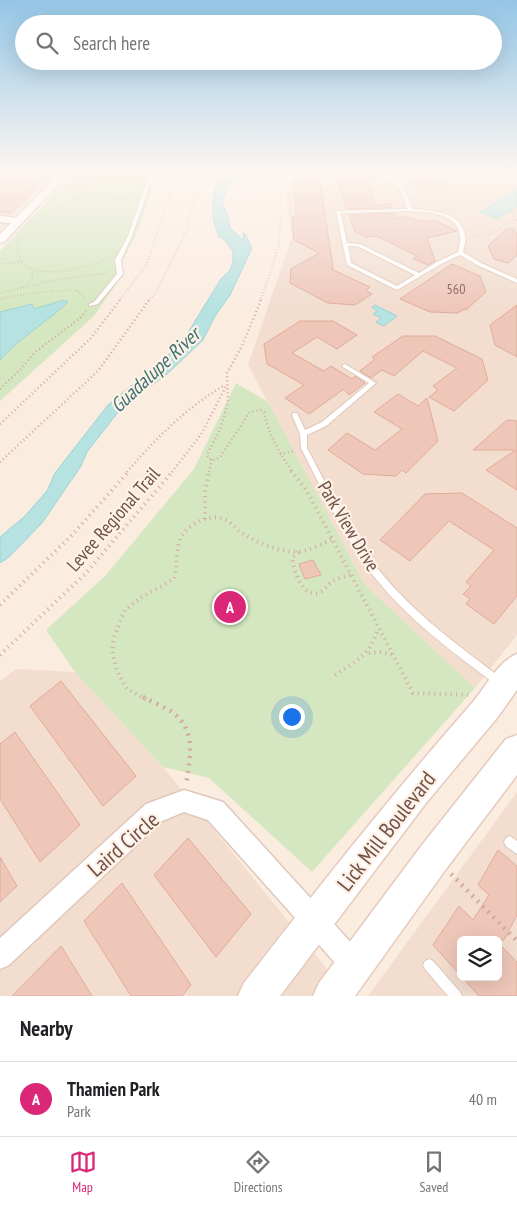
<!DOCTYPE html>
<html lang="en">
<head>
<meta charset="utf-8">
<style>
  :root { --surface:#fff; --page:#f2f2f2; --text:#202124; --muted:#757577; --line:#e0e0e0; --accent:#db2777 }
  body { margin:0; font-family:"PT Sans Narrow",sans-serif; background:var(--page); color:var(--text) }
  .controls { position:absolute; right:15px; bottom:15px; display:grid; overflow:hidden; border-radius:8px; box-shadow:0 5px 20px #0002 }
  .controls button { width:45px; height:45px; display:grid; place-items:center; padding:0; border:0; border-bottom:1px solid var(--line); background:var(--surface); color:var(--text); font:25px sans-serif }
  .you { position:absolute; left:291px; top:716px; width:18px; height:18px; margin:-12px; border:4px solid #fff; border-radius:50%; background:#1a73e8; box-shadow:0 0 0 8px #1a73e833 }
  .badge { display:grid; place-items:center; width:32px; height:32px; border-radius:50%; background:var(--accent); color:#fff; font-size:16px; font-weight:700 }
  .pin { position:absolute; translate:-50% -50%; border:2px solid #fff; box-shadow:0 1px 5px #0006 }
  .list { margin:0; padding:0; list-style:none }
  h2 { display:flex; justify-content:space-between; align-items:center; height:65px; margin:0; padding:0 20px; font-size:21px }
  h2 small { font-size:16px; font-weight:400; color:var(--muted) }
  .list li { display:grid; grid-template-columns:32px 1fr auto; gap:15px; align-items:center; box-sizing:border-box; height:75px; padding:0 20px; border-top:1px solid var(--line) }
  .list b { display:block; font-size:19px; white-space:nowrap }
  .list p { margin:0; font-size:16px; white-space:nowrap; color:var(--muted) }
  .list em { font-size:16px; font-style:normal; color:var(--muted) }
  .icon { flex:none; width:28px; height:28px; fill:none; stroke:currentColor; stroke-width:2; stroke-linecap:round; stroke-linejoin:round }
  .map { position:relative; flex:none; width:517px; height:996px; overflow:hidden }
  .search { position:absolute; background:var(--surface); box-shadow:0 5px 20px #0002; left:15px; right:15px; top:15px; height:55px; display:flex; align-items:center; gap:12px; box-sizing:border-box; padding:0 18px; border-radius:28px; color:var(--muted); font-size:19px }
  .sheet { height:140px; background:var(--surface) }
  nav { display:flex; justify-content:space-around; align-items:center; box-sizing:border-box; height:70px; border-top:1px solid var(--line); background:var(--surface); font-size:14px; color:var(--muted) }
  nav a { display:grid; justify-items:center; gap:2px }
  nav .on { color:var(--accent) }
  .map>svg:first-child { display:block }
  .residential { fill:#f2ddcf; fill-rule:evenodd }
  .green { fill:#d5e7c0 }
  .water { fill:#b6e2e2; stroke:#9dd3d4 }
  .building { fill:#eec7b9; stroke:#e0ab9a }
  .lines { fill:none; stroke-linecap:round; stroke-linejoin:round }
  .service-casing { stroke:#dec8bc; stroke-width:2 }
  .minor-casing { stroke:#dec8bc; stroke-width:3 }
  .secondary-casing { stroke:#e5cabd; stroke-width:3 }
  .path-far3 { stroke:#d3aa9d; stroke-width:2; stroke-dasharray:0.5 2.5; stroke-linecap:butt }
  .path-far2 { stroke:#d3aa9d; stroke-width:2.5; stroke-dasharray:1 3; stroke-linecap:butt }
  .path-far1 { stroke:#d3aa9d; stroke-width:4; stroke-dasharray:1 4.5; stroke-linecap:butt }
  .path { stroke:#d3aa9d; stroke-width:4.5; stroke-dasharray:2 5.5; stroke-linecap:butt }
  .service { fill:#fff; fill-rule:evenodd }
  .minor { fill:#fff; fill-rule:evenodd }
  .secondary { fill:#fff; fill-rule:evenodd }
  .labels { text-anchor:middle; stroke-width:4.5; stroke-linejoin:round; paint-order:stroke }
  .far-number-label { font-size:14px; fill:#906e65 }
  .street-label { font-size:19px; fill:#705149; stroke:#fef1e5 }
  .water-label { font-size:20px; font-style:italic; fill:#3e7375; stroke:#fef1e5 }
  .near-street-label { font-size:22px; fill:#705149; stroke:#fef1e5 }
</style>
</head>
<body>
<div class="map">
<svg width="517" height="996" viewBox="0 0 517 996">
  <rect width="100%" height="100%" fill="#fbece0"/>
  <path class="residential" d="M0,170H60L0,231Z
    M517,170V635L475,688L365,585L248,365L292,237L286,200L295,171Z
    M16,669L75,672L163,767L349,996H0V681Z
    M517,792V996H368ZM461,940H498V977H461Z"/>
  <path class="green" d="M76,170H162L152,189L139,229L116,274L124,273L94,316L0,401V251Z
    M236,383L268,402L365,585L475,688L312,872L209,778L163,767L75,672L46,630L106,575L194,469Z"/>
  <path class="water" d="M222,170H241L226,191L222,204L228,215L230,228L244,241L243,233L245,234L252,248L230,295L215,316L203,340L167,374L122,407L87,452L81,466L42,523L9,557L0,563V537L24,517L47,491L55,473L108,405L181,344L221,279L230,270L233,262V251L224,239L219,237C209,212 212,198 220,173Z
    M517,190V206L497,219L480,212Z
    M64,300L68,302C46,323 20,337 0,360V312L32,304L34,309Z
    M375,305L397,316L384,326L376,322L381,318L373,314L377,311L372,307Z"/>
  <path class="building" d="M13,171L48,175L11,213L0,212V173Z
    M348,173L370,182L374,205L391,204L392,208L347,209L334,174Z
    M309,174H319L333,268L331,269L370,287L366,291L372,294L355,305L328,303L290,283L291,269L319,253L294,240L292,217L296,216L294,181Z
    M426,175L445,181L449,183L435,191L412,183Z
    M395,213L397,219L403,216L421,221H436L457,231L427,238L435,261L428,265L413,259L417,256L377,236L366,237L355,232L349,215Z
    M506,229H514L517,234V255L508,263L494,259L488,246Z
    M452,264L480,276L486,292L466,310L464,309L458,313L430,312L400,299Z
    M517,305V357L495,345L490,325Z
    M300,321H333L357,335L337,349L317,337L292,353L324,371L331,366L352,379L355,376L365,383L349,395L344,389L309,414L285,398L304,385L267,364L264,344Z
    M403,336H435L482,359L488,380L454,411L429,397L438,390L433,386L457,368L423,351L394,376L382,370L371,378L360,371L375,359L372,357Z
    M398,394L418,406L427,398L438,441L406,473L402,470L396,476L363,474L328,450L347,433L375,450L402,429L374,412Z
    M507,420L517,421V490L486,470L516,450H473Z
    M462,493L517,528V596L494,624L466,604L470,599L463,594L471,586L466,582L494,550L449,521L410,561L380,540L425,494Z
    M313,560L321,575L305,579L299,564Z
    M61,681L136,776L103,806L30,706Z
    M15,732L80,825L40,862L0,799V744Z
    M188,838L251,914L216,957L154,875Z
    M498,850L517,866V915L504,940H461V976L433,945L459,906L473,920L489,895L478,885Z
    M0,857L17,886L0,902Z
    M122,883L191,985L182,996H131L84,921Z
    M498,943L517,962V996H479L462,977H498Z
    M61,946L92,996H12Z"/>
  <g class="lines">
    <g class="service-casing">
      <path id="service" d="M154,170H158L150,184L132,236L121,260L123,274L98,304L89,306V304L94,302L117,274L115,260L128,236L146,184Z
        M372,170C396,170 406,189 412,209C431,210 463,212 465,236C466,242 464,247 463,252L481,263L517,279V283L477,265L460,255L441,264L397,290L347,265L336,211L407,209C400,182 395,183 372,170ZM410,211C427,212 458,213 460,236C461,241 459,247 458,252L437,262L419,273L360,244L347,243L341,213ZM348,246H357L415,275L397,286L351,263Z
        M345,364L376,383L326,426L307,435V448C329,489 349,533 379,570C413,613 458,645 501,678L503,681L501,684L498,686L495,684C451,651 406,618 372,574C343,536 323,491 301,448L300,434L292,415L293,413H297L305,430L322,422L369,383L343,367L342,366Z
        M510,836L517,841V854L506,846L504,842L506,838Z
        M429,959L433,961L460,992L462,996H448L425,969L423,965L425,961Z"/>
    </g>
    <g class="minor-casing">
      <path id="minor" d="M63,170H72L4,242L0,243V234L11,223L0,222V216L16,218Z
        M184,790L223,802L363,956L367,965L363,974L354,978L345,974L208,820L184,812L162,821L9,965L0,969V938L146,804Z"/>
    </g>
    <g class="secondary-casing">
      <path id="secondary" d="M517,654V690L497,718L426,803L280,996H238L244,983C318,888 392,794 472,703C486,687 497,662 517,654Z
        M517,735V775L446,869L355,996H313L319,983L422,845L506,739Z"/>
    </g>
    <path class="path-far3" d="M78,173L92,174L82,187
      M67,187H82L81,198
      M120,196H134
      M415,198L442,192
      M41,216C69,198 101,186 132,205
      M516,220L511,210H517
      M473,236L491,234L513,220H517
      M22,237L17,247C18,252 19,258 22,262C36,282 89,266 107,260
      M0,264L22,262
      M23,287L32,279L33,268
      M0,293L55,280L107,273
      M0,299L38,292L77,290L85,299
      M119,301L147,264L176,176L180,170
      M148,301L156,292L186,232L200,176L204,170
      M260,301C267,282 275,262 279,242C283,216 275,195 289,170"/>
    <path class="path-far2" d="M261,300L242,346L227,373L228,402L221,427L207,455L209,459L215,460L220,457L250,412L261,410L264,412C268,434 280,453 292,472
      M0,389L22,368L34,353L80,318L86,311
      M0,424L91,338L120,300
      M280,454L294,451
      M0,462L98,371L149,300
      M127,472C156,438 186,408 225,385
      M172,472L202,433L226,386
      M209,472L212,459"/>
    <path class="path-far1" d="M291,471L307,491L413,693L468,695
      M205,519V492L209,471
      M298,552L292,558C294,570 301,597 318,593C324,592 328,584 333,581C339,578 346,576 352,574
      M0,605L72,535L129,471
      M369,653L380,652L392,655
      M0,655L86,573L173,471
      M335,675C357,661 370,655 378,628
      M146,699L127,689L117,671L112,651L114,637L125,610L142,597L174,579C178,566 175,550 181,537C189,524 209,513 224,519C231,522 236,529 242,533C257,543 279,552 297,552C309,552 322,543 333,539"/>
    <path class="path" d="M143,697C152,702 163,706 172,712C197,730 190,758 186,785
      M451,874L517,941"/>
    <use href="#service" class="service"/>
    <use href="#minor" class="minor"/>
    <use href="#secondary" class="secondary"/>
  </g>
  <linearGradient id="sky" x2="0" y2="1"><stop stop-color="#94c6e6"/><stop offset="0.55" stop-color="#fdf6f1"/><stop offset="1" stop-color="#fdf6f1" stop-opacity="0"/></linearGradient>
  <rect width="517" height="310" fill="url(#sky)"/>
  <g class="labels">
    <g class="far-number-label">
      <text x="456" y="294">560</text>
    </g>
    <g class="street-label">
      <text transform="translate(113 519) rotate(-49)" y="7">Levee Regional Trail</text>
      <text transform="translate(349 526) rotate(59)" y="7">Park View Drive</text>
    </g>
    <g class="water-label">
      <text transform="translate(155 370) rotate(-43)" y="7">Guadalupe River</text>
    </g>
    <g class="near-street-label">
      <text transform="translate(386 831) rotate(-52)" y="8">Lick Mill Boulevard</text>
      <text transform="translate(123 844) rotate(-41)" y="8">Laird Circle</text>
    </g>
  </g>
</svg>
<div class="controls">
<button><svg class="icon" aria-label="layers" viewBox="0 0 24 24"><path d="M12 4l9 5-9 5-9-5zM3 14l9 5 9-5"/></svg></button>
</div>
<div class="you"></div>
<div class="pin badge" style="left:230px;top:607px">A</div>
<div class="search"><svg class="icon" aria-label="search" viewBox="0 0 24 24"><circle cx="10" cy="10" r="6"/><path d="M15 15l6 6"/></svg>Search here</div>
</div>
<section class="sheet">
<h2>Nearby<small></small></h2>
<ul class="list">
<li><span class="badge">A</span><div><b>Thamien Park</b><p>Park</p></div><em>40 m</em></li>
</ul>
</section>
<nav>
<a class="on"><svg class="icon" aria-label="map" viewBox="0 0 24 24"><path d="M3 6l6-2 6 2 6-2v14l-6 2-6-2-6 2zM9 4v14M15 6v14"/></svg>Map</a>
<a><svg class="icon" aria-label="directions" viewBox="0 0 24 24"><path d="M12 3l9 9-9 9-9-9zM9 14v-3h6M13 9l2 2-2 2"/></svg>Directions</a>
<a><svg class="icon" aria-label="saved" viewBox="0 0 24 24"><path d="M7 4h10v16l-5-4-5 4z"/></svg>Saved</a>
</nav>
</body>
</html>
